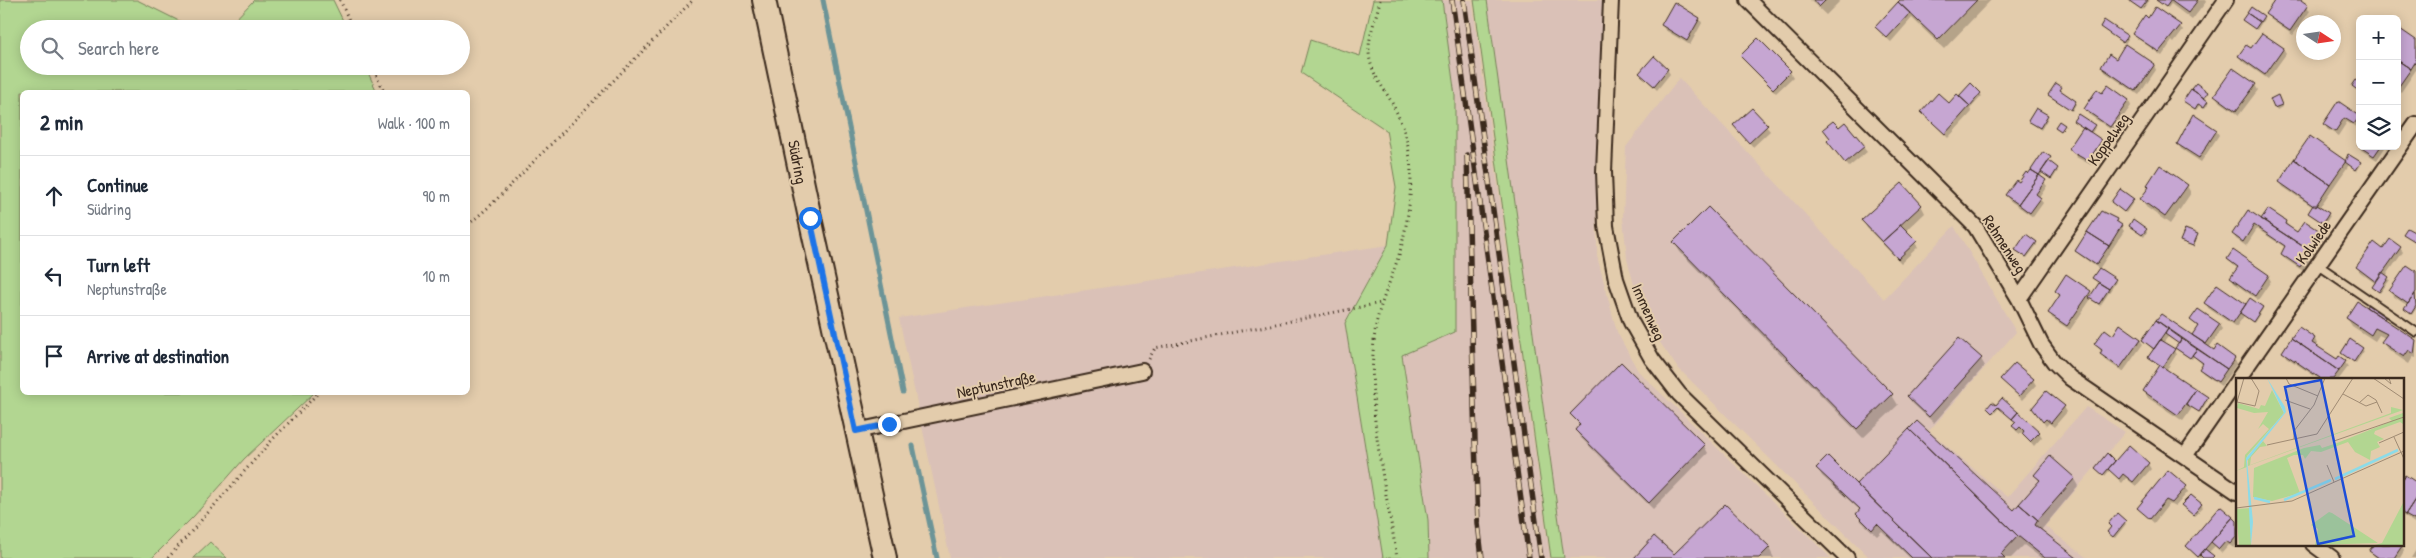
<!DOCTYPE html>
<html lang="en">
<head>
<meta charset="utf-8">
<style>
  :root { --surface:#fff; --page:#f2f2f3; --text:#1f2937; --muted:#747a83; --line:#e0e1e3 }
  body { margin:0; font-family:"Patrick Hand",sans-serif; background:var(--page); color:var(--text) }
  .controls { position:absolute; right:15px; top:15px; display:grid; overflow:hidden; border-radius:8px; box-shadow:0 2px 12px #0003 }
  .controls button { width:45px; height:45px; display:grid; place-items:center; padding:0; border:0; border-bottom:1px solid var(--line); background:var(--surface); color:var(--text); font:25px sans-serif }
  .compass { position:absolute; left:2296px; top:15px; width:45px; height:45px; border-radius:50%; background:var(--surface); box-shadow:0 2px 12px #0003; rotate:102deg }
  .stop { position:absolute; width:15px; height:15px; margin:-11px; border:4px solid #1a73e8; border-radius:50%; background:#fff }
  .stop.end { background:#1a73e8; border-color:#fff; box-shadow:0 1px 5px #0008 }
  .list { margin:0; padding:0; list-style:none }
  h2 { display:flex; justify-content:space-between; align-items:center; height:65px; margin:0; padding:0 20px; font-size:21px }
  h2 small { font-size:16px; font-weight:400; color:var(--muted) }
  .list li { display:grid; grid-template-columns:32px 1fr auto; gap:15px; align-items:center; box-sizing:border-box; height:80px; padding:0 20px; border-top:1px solid var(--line) }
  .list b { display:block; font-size:19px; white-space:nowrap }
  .list p { margin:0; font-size:16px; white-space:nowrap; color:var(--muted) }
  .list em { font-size:16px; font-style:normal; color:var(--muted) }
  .icon { flex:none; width:28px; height:28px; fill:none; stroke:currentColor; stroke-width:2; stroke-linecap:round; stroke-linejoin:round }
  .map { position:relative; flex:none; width:2416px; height:558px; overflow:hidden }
  .search { position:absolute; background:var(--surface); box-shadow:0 2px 12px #0003; left:20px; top:20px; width:450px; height:55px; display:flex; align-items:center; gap:12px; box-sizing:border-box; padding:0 18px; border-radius:28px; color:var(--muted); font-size:19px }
  .panel { position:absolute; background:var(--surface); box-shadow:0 2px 12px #0003; left:20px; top:90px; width:450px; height:305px; border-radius:8px }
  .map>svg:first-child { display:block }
  .built { fill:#dac1b7 }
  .green { fill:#b2d691; stroke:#768058 }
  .shadow { fill:#0003 }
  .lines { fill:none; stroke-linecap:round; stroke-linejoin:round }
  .stream { stroke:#6c9497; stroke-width:5 }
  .building { fill:#c6a6d2; stroke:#3b2a1e }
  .service-casing { stroke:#3b2a1e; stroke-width:11 }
  .minor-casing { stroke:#3b2a1e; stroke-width:18 }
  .primary-casing { stroke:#3b2a1e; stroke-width:26 }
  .path { stroke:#3b2a1e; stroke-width:3; stroke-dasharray:1 4; stroke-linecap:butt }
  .service { stroke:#e3ccac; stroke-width:7 }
  .minor { stroke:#e3ccac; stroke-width:14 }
  .primary { stroke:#e3ccac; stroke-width:22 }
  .rail-casing { stroke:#3b2a1e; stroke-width:5.5 }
  .rail { stroke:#e3ccac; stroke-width:4; stroke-dasharray:11; stroke-linecap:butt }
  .route { stroke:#1a73e8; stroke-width:6 }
  .labels { text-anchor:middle; stroke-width:4; stroke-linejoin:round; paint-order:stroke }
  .street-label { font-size:16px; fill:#3b2a1e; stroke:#e3ccac }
  .inset-river { fill:none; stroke:#8cdbe8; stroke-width:2.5 }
  .inset-road { fill:none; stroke:#a08b73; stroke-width:1 }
  .view { fill:#1d4ed8; fill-opacity:0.15; stroke:#1d4ed8; stroke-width:2.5 }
  .inset-edge { fill:none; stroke:#3b2a1e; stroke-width:2.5 }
</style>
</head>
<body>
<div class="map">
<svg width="2416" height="558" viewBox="0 0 2416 558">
  <rect width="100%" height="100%" fill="#e3ccac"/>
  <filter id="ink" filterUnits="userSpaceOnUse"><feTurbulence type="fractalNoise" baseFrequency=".02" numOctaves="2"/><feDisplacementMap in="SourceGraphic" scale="10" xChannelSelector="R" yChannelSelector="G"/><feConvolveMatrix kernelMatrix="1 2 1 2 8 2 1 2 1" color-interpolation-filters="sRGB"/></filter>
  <g filter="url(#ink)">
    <path class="built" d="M1442,0H1472L1550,558H1429L1428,520L1402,355L1455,332V96Z
      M1487,0H1604L1596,168L1597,256L1617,332L1638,371L1831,558H1564Z
      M1679,78L1884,299L1954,226L2016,332L1929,431L2007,497L2086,407L2125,432L2045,526L2087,558H1870L1677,367L1643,318L1627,259L1623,218L1626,147Z
      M1388,245L1345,323L1383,558H950L899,318Z"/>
    <path class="green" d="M0,0H137L195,29H29V66H365L377,92H22V392L314,393L244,459L194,516L152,558H0Z
      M254,0H333L347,29H226Z
      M1373,0H1442L1455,96V332L1402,355L1428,520L1429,558H1383L1345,323L1388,245L1396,187L1386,130L1301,73L1310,40L1360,56Z
      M1474,0H1487L1564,558H1551Z
      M210,542L227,558H193Z"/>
    <path class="shadow" d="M1810,0H1841L1826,15Z
      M1902,0H1991L1944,49L1912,18L1891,42L1880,32L1877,27Z
      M2130,0H2150L2142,10Z
      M2156,0H2205L2206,2L2192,20L2171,4L2168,8Z
      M2277,0H2299L2310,11L2293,35L2270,19L2267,14Z
      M2263,17L2264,19L2257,30L2245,22Z
      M1700,19L1702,23L1690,45L1665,30L1662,25Z
      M2149,19L2180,26L2183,31L2174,43L2172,41L2162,56L2137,38L2134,34Z
      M2101,27L2127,37L2128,39L2125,44Z
      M2397,35L2416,41V70L2397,98Z
      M2283,49L2286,54L2268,79L2242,61L2239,56L2251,50Z
      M1741,57L1790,72L1793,77L1776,93Z
      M2116,61L2154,65L2156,70L2139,95L2105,72L2103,67Z
      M1667,69L1670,74L1657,90L1641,74Z
      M1971,85L1982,96L1970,109L1972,112L1948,138L1922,112L1950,105Z
      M2196,85L2207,92L2208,94L2205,100L2208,104L2205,108L2200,105L2196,110L2184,101Z
      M2255,85L2258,90L2239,115L2218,100L2216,95Z
      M2108,87L2129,101L2131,106L2113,131L2088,114L2085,109Z
      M2061,88V92L2076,104L2072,111L2051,97Z
      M2277,97L2282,107L2277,110L2272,100Z
      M2338,103L2360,117V125L2357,128L2347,122L2338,136L2327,129L2325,124Z
      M1752,109L1770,131L1753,147L1735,125Z
      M2047,116L2048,118L2041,130L2029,121Z
      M1844,124L1867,152L1849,167L1831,146L1839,129Z
      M2094,126L2095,128L2091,134L2101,141L2104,146L2091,165L2076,157L2071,148Z
      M2216,130L2219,135L2201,162L2181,149L2178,144Z
      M2359,145L2360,146H2386L2377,160L2361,150Z
      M2044,154L2050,158V163L2058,171L2052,180L2043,173L2040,177L2047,186L2039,198L2043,203L2033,217L2009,200L2006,195L2029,175Z
      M2348,155L2361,165L2357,171L2349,165L2319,208L2330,216L2325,224L2311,215L2310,213L2313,207L2283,187L2280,182L2345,161Z
      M2187,186L2191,193L2170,224L2146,207L2142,199Z
      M2133,199L2134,201L2126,213L2112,202Z
      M1921,205L1925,213L1906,231L1918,247L1901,263L1867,228L1863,221Z
      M1708,209L1892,395L1898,405L1863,438L1680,252L1674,242Z
      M2117,220L2124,231L2099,269L2080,255L2077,251Z
      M2262,221L2285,222L2297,234H2322L2324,239L2303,271L2285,259L2282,254L2286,248L2257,229L2246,246L2236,239L2233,234Z
      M2130,226L2146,230L2147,232L2144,237Z
      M2197,235L2194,247L2181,241Z
      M2036,243L2037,245L2027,258L2016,250Z
      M2400,248L2403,252L2386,276L2390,280L2380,293L2373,287L2376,284L2360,272L2357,267L2384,250Z
      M2234,252L2268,276L2271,281L2258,300L2234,283L2231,278L2238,269L2228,260Z
      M2416,273V309L2412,315L2406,309L2408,306L2393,296L2390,291Z
      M2093,278L2115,280L2116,282L2100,306L2091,299L2070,330L2052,318L2050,313L2059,296L2057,291L2090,292L2092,296L2100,284Z
      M2217,286L2246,305L2262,307L2263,309L2254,323L2244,316L2236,327L2208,308L2206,303Z
      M2367,309L2386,315L2385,321L2416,342V358L2413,357L2409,364L2387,349L2383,342L2385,338L2379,335L2375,341L2352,326L2347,318Z
      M2161,316L2192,337L2198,328L2192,320L2219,325L2222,329L2209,348L2234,359L2237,363L2221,386L2203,373L2200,369L2203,365L2194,356L2192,359L2178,350L2180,344L2168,337L2163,343L2174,350L2176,355L2166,371L2208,400L2200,413L2192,408L2183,421L2148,398L2144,391L2160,367L2150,357L2154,351L2144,340Z
      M2300,329L2315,339L2317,344L2315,347L2337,361L2345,362L2348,367L2339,379H2319L2286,357L2284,352Z
      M2113,336L2140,340L2143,344L2123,372L2104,359L2102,352L2095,344Z
      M2350,341L2364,351L2356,363L2342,353Z
      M1981,359L1985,366L1934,423L1913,404L1908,397Z
      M1621,364L1704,446L1708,453L1653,509L1580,437L1576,430L1580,426L1572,414Z
      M2002,379L2033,380L2036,385L2022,400Z
      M2002,399L2039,432L2042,437L2034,446L2022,432L2020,434L2016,431L2014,426L2016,423L2014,420L1999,408L1994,414L1989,410Z
      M2064,407L2067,412L2054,427L2049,423L2046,426L2036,413Z
      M2115,463L2148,464L2151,469L2136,486L2126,478L2122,483L2110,470L2105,476L2098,470Z
      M1818,469L1856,486L2014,511L2040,482L2035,475L2074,479L2078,486L2042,529V532L2075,558H2041L2024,545L2011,558H1910L1882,531L1877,536L1861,521L1857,514L1860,510L1822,476Z
      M2402,482L2416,483V524L2402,515Z
      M2186,487L2188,492L2175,507L2169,504L2154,523L2138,508Z
      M2191,496L2203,507L2195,516L2184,507Z
      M2221,508L2237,523V544L2234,548L2229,545L2222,553L2215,546L2208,553L2213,558H2198L2188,547Z
      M2117,515L2126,524L2115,538L2110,534Z
      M2375,544H2401L2404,551L2400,558H2376L2370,551Z
      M1769,548L1774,558H1636L1674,556Z
      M2416,550V558H2411Z"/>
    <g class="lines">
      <path class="stream" d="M823,0L903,392
        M913,446L937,558"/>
    </g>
    <path class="building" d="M1813,0H1826L1819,7Z
      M1900,0H1977L1938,40L1898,2Z
      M2128,0H2148L2141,9Z
      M2156,0H2171L2166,7Z
      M2170,0H2198L2188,13Z
      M2275,0H2301L2308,5L2290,31L2265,14Z
      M1674,2L1700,18L1687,41L1661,25Z
      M1898,2L1910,13L1887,38L1875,27Z
      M2155,7L2181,25L2159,52L2132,34L2145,15L2148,18Z
      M2251,7L2264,16L2260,22L2247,13Z
      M2247,13L2260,22L2255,29L2242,20Z
      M2104,20L2128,36L2123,43L2100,27Z
      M2400,29L2416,40V61L2411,69L2397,60V33Z
      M2262,33L2284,48L2265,75L2238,56L2246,45L2251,48Z
      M1758,38L1791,71L1773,89L1740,56Z
      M2125,44L2155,64L2136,91L2101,67L2109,54L2116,59Z
      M1654,56L1668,69L1654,86L1639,73Z
      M2397,60L2411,69L2397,89Z
      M2233,68L2256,84L2236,111L2214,95Z
      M2356,80L2360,82V92L2352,86Z
      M1971,83L1981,93L1970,106L1959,96Z
      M2056,83L2062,87L2060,90L2076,101L2071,110L2048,95Z
      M2196,83L2208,92L2204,98L2191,89Z
      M2108,85L2129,100L2110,127L2084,109L2097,89L2102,93Z
      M2191,89L2208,101L2204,107L2198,104L2195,109L2183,101Z
      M1938,93L1949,103L1957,94L1970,106L1945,134L1921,112Z
      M2278,95L2282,105L2274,108L2270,99Z
      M2338,101L2360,116L2354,124L2344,118L2335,132L2323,124Z
      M1752,108L1768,125L1749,143L1733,125Z
      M2036,108L2048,115L2040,128L2028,121Z
      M2078,114L2095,125L2090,132L2073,121Z
      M2193,114L2217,130L2199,158L2177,144Z
      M1833,121L1839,127L1845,122L1865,146L1845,163L1827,141L1830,138L1823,129Z
      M2059,121L2065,125L2061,131L2055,127Z
      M2083,127L2102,140L2088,161L2072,152L2069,148Z
      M2310,136L2346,161L2330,184L2294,159Z
      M2360,141V146H2381L2374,156L2357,145Z
      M2043,152L2051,157L2039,175L2031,170Z
      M2348,154L2361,162L2356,170L2345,162Z
      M2294,159L2330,184L2315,207L2279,182Z
      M2049,161L2058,168L2051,179L2041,172Z
      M2160,165L2188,185L2165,217L2140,199L2149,187L2147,185Z
      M2031,170L2039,175L2018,204L2005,195L2016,180L2019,182L2026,172L2028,174Z
      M2039,175L2046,180L2036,194L2041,198L2030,213L2018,204Z
      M1902,183L1922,205L1882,242L1861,220Z
      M2120,189L2134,199L2124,212L2111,202Z
      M2313,205H2316L2329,213L2323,223L2308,213Z
      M1708,207L1893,394L1857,429L1673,242Z
      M2268,209L2286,221L2285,224L2297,232L2305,221L2323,233L2310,251L2261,219Z
      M2248,210L2310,251L2300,267L2281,254L2285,246L2254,225L2243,242L2232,234Z
      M2101,211L2117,219L2116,221L2122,225L2109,246L2087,232Z
      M2133,219L2147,229L2142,235L2129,226Z
      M1901,225L1917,241L1898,259L1882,242Z
      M2407,228L2416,233V242L2403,234Z
      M2185,229L2198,234L2193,246L2180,241Z
      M2087,232L2109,246L2096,265L2075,251Z
      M2026,234L2037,242L2026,257L2015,250Z
      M2390,239L2401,247L2376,282L2356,267L2374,242L2383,249Z
      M2233,250L2269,275L2255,296L2230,278L2238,267L2227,259Z
      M2407,265L2416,271V292L2408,304L2389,291Z
      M2099,268L2116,279L2109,289L2092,278Z
      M2382,272L2389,277L2379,292L2372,287Z
      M2066,274L2091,291L2067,326L2048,313L2060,295L2055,291Z
      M2099,283L2109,289L2099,304L2089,298Z
      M2217,284L2246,304L2233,323L2204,303Z
      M2415,294L2416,306L2411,314L2404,309Z
      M2250,298L2263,307L2253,322L2240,313Z
      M2357,301L2416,340L2414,354L2409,350L2404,357L2381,342L2387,334L2375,328L2371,335L2346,318Z
      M2369,302L2387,314L2384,319L2366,307Z
      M2198,309L2220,324L2206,344L2192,335L2198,326L2190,320Z
      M2161,314L2214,350L2217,345L2235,358L2227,369L2156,320Z
      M2156,320L2168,329L2154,349L2142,340Z
      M2120,324L2141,339L2120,368L2100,354L2102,350L2094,344L2105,329L2113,335Z
      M2299,327L2315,338L2312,343L2337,359L2339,356L2346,361L2339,371L2291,338Z
      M2168,329L2182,339L2179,344L2165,334Z
      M1959,338L1982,358L1929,417L1907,396Z
      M2291,338L2339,371L2333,379H2319L2320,378L2282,352Z
      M2182,339L2197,349L2190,358L2175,348Z
      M2350,339L2363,348L2354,362L2341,353Z
      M2160,340L2175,349L2163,367L2148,357Z
      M2197,349L2227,369L2218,382L2199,369L2203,363L2192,355Z
      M1621,362L1705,445L1649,503L1575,430L1580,424L1570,414Z
      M2015,363L2034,379L2019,396L2000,379Z
      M2160,365L2196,389L2178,415L2143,391Z
      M2196,389L2208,397L2199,412L2186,404Z
      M2046,391L2065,406L2051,423L2046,419L2043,422L2032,408Z
      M2002,398L2018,412L2012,419L1998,407L1992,413L1987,408L1992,402L1996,405Z
      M2018,412L2040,432L2030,442L2022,434L2024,431L2020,427L2017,430L2012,426L2016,422L2012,419Z
      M1917,421L2014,510L2019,504L2038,520L2035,525L2077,558H2045L2018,536L1909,429Z
      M1909,429L2018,536L2001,554L2005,558H1932L1856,484Z
      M2129,445L2149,463L2133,482L2123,474L2119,479L2108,469Z
      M2107,453L2115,461L2103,475L2095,468Z
      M1828,456L1856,484L1932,558H1912L1877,524L1872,530L1856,514L1860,509L1816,468Z
      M2050,456L2075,478L2038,520L2019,504L2040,480L2034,475Z
      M2168,470L2187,486L2172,503L2166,500L2150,519L2137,508Z
      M2405,475L2416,482V498L2405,515L2402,513V480Z
      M2191,495L2202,504L2193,515L2181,505Z
      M2416,498V521L2405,515Z
      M1725,504L1770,547L1759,558H1634L1654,536L1674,554Z
      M2220,506L2233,517L2198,557L2186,546Z
      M2117,513L2126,521L2113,537L2107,532L2111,527L2108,524Z
      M2233,517L2237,521V536L2230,544L2226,541L2219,549L2211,542Z
      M2374,544H2400L2402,546L2394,558H2379L2369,551Z
      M2205,549L2214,556L2212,558H2203L2200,555Z"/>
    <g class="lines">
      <g class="service-casing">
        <path id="service" d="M2318,265L2416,332"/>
      </g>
      <g class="minor-casing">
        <path id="minor" d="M1611,0L1604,172L1606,226L1616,279L1631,322L1652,359L1679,394L1847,558
          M1748,0L1975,226L2019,299L2041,344L2054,362L2070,378L2237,492
          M2019,299L2226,0
          M2238,379L2416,124
          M856,431L1142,371
          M2185,456L2237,381
          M2313,544L2332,558"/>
      </g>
      <g class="primary-casing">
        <path id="primary" d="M764,0L810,218L885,558"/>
      </g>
      <path class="path" d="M340,0L353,29
        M1380,0C1377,16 1368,36 1369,52C1370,75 1386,89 1395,109C1405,129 1411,153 1411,175C1411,202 1405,239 1396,264C1389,285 1380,304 1376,325C1364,402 1385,482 1397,558
        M372,66L384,92
        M468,225L491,205L693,0
        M1149,359L1155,348L1381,303
        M168,558L272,440L319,392"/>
      <use href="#service" class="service"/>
      <use href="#minor" class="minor"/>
      <use href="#primary" class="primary"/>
      <g class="rail-casing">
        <path id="rail" d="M1452,0L1529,558
          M1464,0L1541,558
          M1467,155L1475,441L1478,523L1482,558"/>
      </g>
      <use href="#rail" class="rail"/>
    </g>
  </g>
  <g class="lines" filter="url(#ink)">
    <path class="route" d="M810,218L856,431L889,424"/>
  </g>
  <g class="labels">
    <g class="street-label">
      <text transform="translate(2108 139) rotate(-55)" y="6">Koppelweg</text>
      <text transform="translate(798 162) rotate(79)" y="6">Südring</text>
      <text transform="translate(2313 242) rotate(-55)" y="6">Kolwiede</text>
      <text transform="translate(2005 244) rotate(57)" y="6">Rehmenweg</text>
      <text transform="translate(1649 312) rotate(66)" y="6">Immenweg</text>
      <text transform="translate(996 384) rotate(-12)" y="6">Neptunstraße</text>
    </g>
  </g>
  <g transform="translate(2236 378)">
    <rect width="168" height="168" fill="#e3ccac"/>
    <path d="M36,12L48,35L11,78V89L0,93L8,89L9,77L33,51L27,46L22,51L32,34L18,35L1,30L2,25L23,31L25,27L29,28ZM155,29L167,32L12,88V81L27,63L31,68L24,69L15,79L14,87L155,35ZM167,35V46L164,44L139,53L138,56L148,61L141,64L144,69L135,73L134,82L119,74L112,64L85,74L75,73L69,81L67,77H58L51,80L64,115L36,123L17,119L18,90L68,70L84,67L86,70L101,65L156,43L153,40ZM167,125V167H139L146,165ZM15,130V167H3L0,131ZM93,134L96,135L142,165L79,167L82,151L75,147Z" fill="#b2d691"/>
    <path d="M31,0L49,29L50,34L11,83L17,144L15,167L10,80L48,35Z" fill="#8cdbe8"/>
    <path class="inset-river" d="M99,101L162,72M18,120L34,124M48,122L95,102"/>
    <path class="inset-road" d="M50,0L53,6L82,18M137,0L168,21M148,0L155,6L153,0M107,16L130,28L141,24M49,22L74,31M1,24L19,28L23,13L15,0M1,24L8,0M123,25L132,17L140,22L146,35M158,59L168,81M58,61V53L78,27L89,0M98,63L168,39M143,65L168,54M31,67L81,56L117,0M91,87L98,104M0,130L56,123L168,73"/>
    <path class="view" d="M85,2L118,158L82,166L49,9Z"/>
    <rect width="168" height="168" class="inset-edge"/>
  </g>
</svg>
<div class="controls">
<button>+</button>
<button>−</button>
<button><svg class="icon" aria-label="layers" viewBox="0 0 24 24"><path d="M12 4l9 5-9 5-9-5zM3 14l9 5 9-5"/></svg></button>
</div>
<svg class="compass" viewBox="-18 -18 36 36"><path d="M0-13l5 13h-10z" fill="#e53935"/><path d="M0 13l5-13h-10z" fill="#747a83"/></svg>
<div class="stop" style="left:810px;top:218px"></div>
<div class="stop end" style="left:889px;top:424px"></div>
<div class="search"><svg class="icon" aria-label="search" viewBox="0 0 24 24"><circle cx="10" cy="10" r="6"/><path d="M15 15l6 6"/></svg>Search here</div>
<section class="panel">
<h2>2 min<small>Walk · 100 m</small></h2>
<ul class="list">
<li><svg class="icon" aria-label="ahead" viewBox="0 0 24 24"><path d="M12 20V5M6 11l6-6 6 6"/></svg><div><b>Continue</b><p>Südring</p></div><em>90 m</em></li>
<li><svg class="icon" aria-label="left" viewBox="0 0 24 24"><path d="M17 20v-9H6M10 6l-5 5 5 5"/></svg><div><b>Turn left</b><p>Neptunstraße</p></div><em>10 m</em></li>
<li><svg class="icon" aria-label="arrive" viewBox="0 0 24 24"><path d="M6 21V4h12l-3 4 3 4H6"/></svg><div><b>Arrive at destination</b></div></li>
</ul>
</section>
</div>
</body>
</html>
